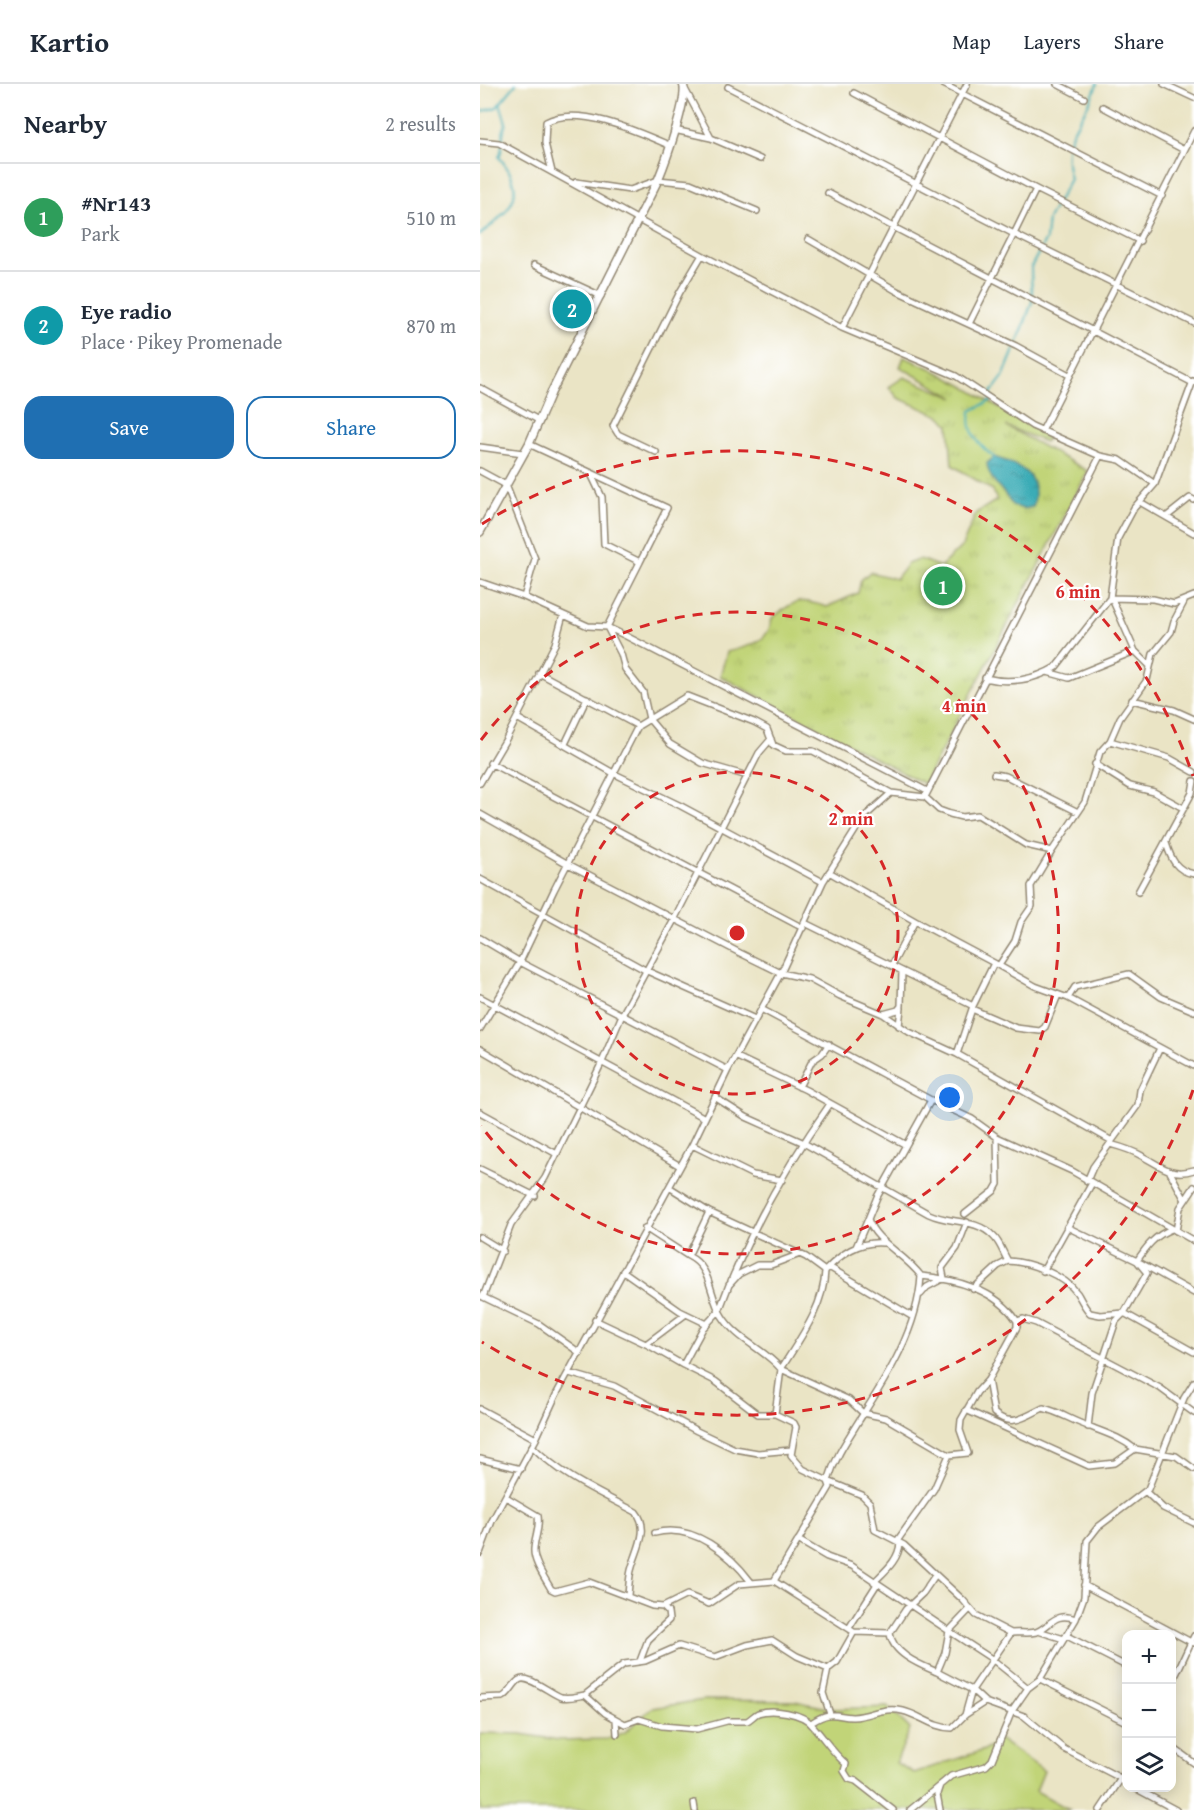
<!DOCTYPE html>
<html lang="en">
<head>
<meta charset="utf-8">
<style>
  :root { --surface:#fff; --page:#f6f6f7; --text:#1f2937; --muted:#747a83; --line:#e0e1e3; --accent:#1f6fb2 }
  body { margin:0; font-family:"Gentium Book Plus",serif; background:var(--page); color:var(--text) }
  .controls { position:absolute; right:18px; bottom:18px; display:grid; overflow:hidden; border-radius:12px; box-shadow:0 3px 15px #0003 }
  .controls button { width:54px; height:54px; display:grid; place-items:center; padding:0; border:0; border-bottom:2px solid var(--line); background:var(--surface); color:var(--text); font:30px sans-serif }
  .you { position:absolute; left:470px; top:1014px; width:21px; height:21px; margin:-15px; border:4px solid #fff; border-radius:50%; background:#1a73e8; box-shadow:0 0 0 9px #1a73e833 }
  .badge { display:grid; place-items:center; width:39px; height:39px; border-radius:50%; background:var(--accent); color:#fff; font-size:20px; font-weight:700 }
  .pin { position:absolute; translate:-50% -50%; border:3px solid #fff; box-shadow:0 2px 6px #0006 }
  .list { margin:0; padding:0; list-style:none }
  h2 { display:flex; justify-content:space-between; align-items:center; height:78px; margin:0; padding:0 24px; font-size:26px }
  h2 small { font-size:20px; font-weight:400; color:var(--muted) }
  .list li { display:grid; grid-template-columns:39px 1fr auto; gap:18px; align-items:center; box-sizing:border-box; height:108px; padding:0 24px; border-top:2px solid var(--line) }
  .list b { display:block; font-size:22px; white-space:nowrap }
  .list p { margin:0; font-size:20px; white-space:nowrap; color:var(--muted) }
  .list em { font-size:20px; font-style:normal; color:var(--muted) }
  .actions { display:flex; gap:12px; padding:18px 24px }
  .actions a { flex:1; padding:14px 0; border:2px solid var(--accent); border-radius:18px; text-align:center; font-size:21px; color:var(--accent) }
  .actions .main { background:var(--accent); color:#fff }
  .icon { flex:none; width:33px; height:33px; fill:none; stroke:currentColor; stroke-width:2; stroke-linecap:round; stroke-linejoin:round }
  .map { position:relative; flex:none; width:714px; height:1726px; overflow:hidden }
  header { display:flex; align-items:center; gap:36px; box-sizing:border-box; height:84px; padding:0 30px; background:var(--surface); border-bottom:2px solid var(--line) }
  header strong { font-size:28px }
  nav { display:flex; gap:33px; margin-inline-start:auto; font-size:21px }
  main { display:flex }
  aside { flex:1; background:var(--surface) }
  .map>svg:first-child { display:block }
  .grass { fill:#c1d478; stroke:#7e7f4b; stroke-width:1.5 }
  .park { fill:url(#park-tufts); stroke:#7e7f4b; stroke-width:1.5 }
  .water { fill:url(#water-ripples); stroke:#3b6b6a; stroke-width:1.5 }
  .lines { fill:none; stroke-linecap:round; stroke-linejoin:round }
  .stream { stroke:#3bacb6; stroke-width:2 }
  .minor-casing { stroke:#928772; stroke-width:8 }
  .tertiary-casing { stroke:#928772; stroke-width:10 }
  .minor { stroke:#fff; stroke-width:5 }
  .tertiary { stroke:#fff; stroke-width:7 }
  .ring { fill:none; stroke:#d62828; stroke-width:3; stroke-dasharray:10 8 }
  .centre { fill:#d62828; stroke:#fff; stroke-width:3 }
  .ring-label { font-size:18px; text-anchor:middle; font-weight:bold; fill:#d62828; stroke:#fff; stroke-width:4.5; stroke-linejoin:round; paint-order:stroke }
</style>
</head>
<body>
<header>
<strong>Kartio</strong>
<nav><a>Map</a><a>Layers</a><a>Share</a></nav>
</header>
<main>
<aside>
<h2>Nearby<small>2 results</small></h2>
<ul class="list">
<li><span class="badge" style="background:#2e9e5b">1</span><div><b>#Nr143</b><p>Park</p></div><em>510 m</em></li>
<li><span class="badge" style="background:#0f9aa8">2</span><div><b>Eye radio</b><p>Place · Pikey Promenade</p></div><em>870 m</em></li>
</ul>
<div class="actions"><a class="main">Save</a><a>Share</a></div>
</aside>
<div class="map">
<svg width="714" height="1726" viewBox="0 0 714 1726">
  <defs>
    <pattern id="park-tufts" width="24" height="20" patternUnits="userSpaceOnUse" patternTransform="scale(1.5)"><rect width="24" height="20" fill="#c1d478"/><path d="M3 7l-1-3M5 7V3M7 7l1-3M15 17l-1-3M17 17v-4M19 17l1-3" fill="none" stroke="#a7b667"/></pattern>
    <pattern id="water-ripples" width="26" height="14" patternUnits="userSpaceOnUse" patternTransform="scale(1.5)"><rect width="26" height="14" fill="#3bacb6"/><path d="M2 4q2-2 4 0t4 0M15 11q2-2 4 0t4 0" fill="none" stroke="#338c93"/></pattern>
  </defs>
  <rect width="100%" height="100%" fill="#fff"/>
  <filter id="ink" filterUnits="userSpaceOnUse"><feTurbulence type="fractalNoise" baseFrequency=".0167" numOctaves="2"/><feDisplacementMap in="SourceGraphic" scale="12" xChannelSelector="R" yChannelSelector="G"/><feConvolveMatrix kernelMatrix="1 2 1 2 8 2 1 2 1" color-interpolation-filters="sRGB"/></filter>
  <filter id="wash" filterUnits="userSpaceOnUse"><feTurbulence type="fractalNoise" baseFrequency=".008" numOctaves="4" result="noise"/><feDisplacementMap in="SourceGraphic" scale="24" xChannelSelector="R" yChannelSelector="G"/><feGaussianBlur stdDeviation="1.35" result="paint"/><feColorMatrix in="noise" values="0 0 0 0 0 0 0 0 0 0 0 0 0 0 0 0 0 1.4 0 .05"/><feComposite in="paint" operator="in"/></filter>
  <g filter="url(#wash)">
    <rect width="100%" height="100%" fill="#eae4c5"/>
    <path class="grass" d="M224,1616L315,1617L352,1625L408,1623L430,1645L416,1679L434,1689L507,1665L519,1655L564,1687L556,1707L590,1726H0V1649L41,1650L79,1656L127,1655L145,1648L172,1624Z"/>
    <path class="park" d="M424,273L452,285L487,304L568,353L565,358L526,342L608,387L444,700L240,592L247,568C269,562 289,560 292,534C316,516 318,513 347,523L378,509L381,496L390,488L416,495L427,480L440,475L460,483L482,462L496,429L517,416L512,406L472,381L469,341L462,333L418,314L409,303L424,293L475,314L420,283Z"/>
    <path class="water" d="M514,373C540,381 562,390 553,423L543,425L532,421C525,406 508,397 507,379Z"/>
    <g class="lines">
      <path class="stream" d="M0,28L17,23L36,0
        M0,151C31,125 50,110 19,73C25,61 20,51 26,39L20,19
        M514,373C498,361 487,347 491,327L512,316L511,309L523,293L541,249L552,218L551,183L566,155L568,135L590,95C577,48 605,40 617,0"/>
    </g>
  </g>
  <g filter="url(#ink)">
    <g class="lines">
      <g class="minor-casing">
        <path id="minor" d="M463,0L682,112
          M577,0L604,14
          M684,0L714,14
          M248,3L534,150L556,105L374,9
          M205,5L231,54
          M623,23L704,66
          M194,46L231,54L280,75
          M0,57L19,59L222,171L362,244L476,292L552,342L620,372L445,713
          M72,88L65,59L66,38C98,20 159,48 191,62
          M96,98L150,106L178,96L210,99L277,127
          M556,105L660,157
          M348,109L713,299
          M328,155L417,207L536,262L589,291
          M54,181L121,212
          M489,240L534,150L714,239
          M362,244L487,0
          M0,304L60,337
          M562,347L714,47
          M49,360L187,424L160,478
          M0,363L43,369
          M176,368L138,350L133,342L200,208L222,171
          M620,372L640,376L675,400
          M0,387L26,401L55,475L44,513
          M111,390L122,413L124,460L160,478L127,543L141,570L145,585L163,608L169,635L190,660L222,679L268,692
          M660,418L714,449
          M686,433L710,414L714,416
          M0,498L44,513L108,542L127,543L146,552L447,707
          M630,514L673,515L694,520L714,512
          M632,515L655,567L670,582
          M567,588L589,594L655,567
          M59,589L158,642
          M505,594C529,600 555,596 576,583L630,514L638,454L654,424L675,400L713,297
          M652,616L694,626L714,635
          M37,634L135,690L201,722L343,798
          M630,657L689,674L714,688
          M85,660L107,614
          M10,679L323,844
          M615,680L650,702L674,708L703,724
          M514,690L526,692L598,728
          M0,699L26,655L75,560L83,531
          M0,730L88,780L260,869L301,889L329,895L360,912L403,930L429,948L477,970L632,1057
          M686,759C691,775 696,787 714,790
          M349,788L435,837
          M0,795L165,886L275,935
          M658,808L712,709L714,697
          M325,839L493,922
          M0,854L40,878L248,986
          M514,879L555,902L588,914L714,982
          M520,880L535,857L541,838L552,822L551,802L572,767
          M412,881L435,837L514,879L493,922L477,970
          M0,913L225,1034
          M588,914L595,903L649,890L681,913L714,927
          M492,925L536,944L560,947L565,943L578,911
          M283,926L451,1016L397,1113L388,1135C395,1158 425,1170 441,1192C438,1244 408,1292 380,1335C367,1356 355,1373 348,1397L382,1411L390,1419L395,1446L424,1461L483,1516L496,1531L531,1549L492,1606L505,1618L544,1632L584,1665L646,1697
          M403,930L418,926L421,922L422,887
          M419,942L421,924
          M0,945L40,878L74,806L158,642L207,612L274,638L287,645L293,661L306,667H333L411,709L445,713L459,726L470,730L482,733L498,731L546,761L572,767L605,718L620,668L630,657L640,634L667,596L673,570L691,548L694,537L704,518
          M0,965L200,1082
          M257,973L326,1006L426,1061
          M319,1003L332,977L342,970L349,960
          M236,1014L266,1033L322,1058L449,1130C470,1140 496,1134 513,1152C520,1158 523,1169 528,1177C550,1178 584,1191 597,1209C601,1215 604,1223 610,1229L620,1231L644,1229L714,1268
          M451,1016L492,1035L517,1053L592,1087L714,1157
          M0,1028L75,1069
          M630,1060C641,1063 652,1066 662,1072C681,1082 691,1093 714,1086
          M212,1061L273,1091L302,1096
          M0,1085L55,1112
          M690,1088L705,1116
          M607,1097L613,1083L658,1021L660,1006L680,964
          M189,1103L229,1128L208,1172C233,1184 228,1211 242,1232C257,1256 283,1264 301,1285L295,1330L314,1339L316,1343L311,1371L323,1385L348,1397L350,1403L294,1497
          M229,1128L326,1173L345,1187C361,1170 378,1157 403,1159
          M485,1130L514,1107L518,1100L517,1053
          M587,1143L657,1177L714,1209
          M165,1144L208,1172
          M696,1147L700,1124L714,1103
          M0,1153L23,1167
          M376,1163L388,1135
          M349,1183L433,1233
          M143,1187L200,1227L227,1240
          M345,1187C344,1223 319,1256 301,1285L369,1316L383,1329L406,1334L469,1371L488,1369L480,1346L481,1336L497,1308L508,1296L537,1243V1237C517,1206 475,1195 441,1192
          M563,1187L612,1099
          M251,1197C277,1134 311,1075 350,1020
          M493,1205L518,1182L528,1177
          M441,1210L447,1203L464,1194L462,1184L477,1164L487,1138
          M1,1212L59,1240L100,1269
          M3,1213L31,1141L65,1094L122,978L142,931L194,836L279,669L291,655
          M115,1236L170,1262L203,1281
          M537,1237L543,1235L556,1239L680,1304L714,1329
          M166,1260L206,1230
          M89,1289L134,1302L217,1347L255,1365L278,1369L311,1366
          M508,1296L514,1329C531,1344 545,1333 563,1324C580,1328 592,1337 608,1342C625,1349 640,1353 655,1365
          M0,1325L56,1355
          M486,1326L609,1382L635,1379L655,1365L696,1372L714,1385
          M295,1330H278L235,1297L203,1281L223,1244L239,1227L249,1201L259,1190L277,1181H291L320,1170
          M608,1343L612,1309L636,1237L644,1229L667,1189L657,1177C666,1163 675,1151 692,1145
          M52,1362C81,1392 120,1409 156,1428C170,1445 157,1465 152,1483C149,1491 149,1502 148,1511
          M0,1375L41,1385
          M666,1408L683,1424L714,1439
          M26,1413L58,1432C60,1445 55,1452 54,1465C53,1478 65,1494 71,1505L75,1507L109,1498L172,1522L183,1523L207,1511L229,1520L259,1500L294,1497L374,1548L357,1578L348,1585L317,1572L292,1556L267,1561L235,1573L199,1562L165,1577L144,1580L105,1611L125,1629L145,1640L159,1635L182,1642L217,1645L247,1637H267C271,1635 274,1631 278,1629C292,1624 323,1629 332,1641C344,1654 352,1668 366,1680L364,1687L369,1695L376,1697L413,1726
          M175,1449C213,1439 250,1470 271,1498
          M318,1456L347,1473L372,1482L469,1547L465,1569L457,1588C441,1581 412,1570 410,1549L374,1548
          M417,1457L454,1405L469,1371
          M0,1469L12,1437L56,1355L76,1311L212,1061L248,986L301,889L343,798L383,734L411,709
          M394,1498C405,1487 419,1476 420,1459
          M604,1501L711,1558L714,1552
          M489,1526L469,1547L512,1575L548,1604
          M369,1544L397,1500
          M558,1547L584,1555
          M410,1549L426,1525L443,1509L454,1493
          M531,1549C539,1548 548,1550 556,1548C571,1542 574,1527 596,1535
          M587,1552L646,1582
          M160,1577L168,1556L189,1536L188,1528L183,1523
          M348,1585L343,1609L350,1630
          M457,1588L492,1606L485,1631
          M560,1595L646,1638
          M692,1599L711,1558L714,1559
          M0,1614L23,1613C30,1609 33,1600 39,1596C48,1590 71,1610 81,1613C89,1615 97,1612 105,1611
          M136,1636L137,1650
          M331,1639C356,1622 359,1637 381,1632C396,1629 407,1623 423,1627C440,1631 453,1644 472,1644L485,1631L505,1618
          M692,1663L714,1679
          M655,1704L696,1726
          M214,1719L215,1726
          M430,1726L471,1692L506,1682L512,1676L532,1627L548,1604L560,1595L596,1535L604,1513L607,1457L618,1443L668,1405L704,1314L714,1298
          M460,1726L457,1710L460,1701
          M620,1726L646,1687"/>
      </g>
      <g class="tertiary-casing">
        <path id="tertiary" d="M0,448L49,360L71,309L178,96C185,79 209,13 203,0"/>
      </g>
      <use href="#minor" class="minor"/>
      <use href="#tertiary" class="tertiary"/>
    </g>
  </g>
  <g class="ring">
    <circle cx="257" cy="849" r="161"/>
    <path d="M1 656A321 321 0 1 1 1 1042"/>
    <path d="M713 1006A482 482 0 0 1 2 1258M2 440A482 482 0 0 1 713 692"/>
  </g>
  <circle cx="257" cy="849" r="9" class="centre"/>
  <g class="ring-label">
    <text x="598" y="514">6 min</text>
    <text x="484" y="628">4 min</text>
    <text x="371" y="741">2 min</text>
  </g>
</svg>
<div class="controls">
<button>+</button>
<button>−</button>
<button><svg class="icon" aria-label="layers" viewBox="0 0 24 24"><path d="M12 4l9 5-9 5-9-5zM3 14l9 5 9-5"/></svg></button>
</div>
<div class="you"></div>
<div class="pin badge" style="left:463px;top:502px;background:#2e9e5b">1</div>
<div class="pin badge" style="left:92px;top:225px;background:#0f9aa8">2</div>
</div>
</main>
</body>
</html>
